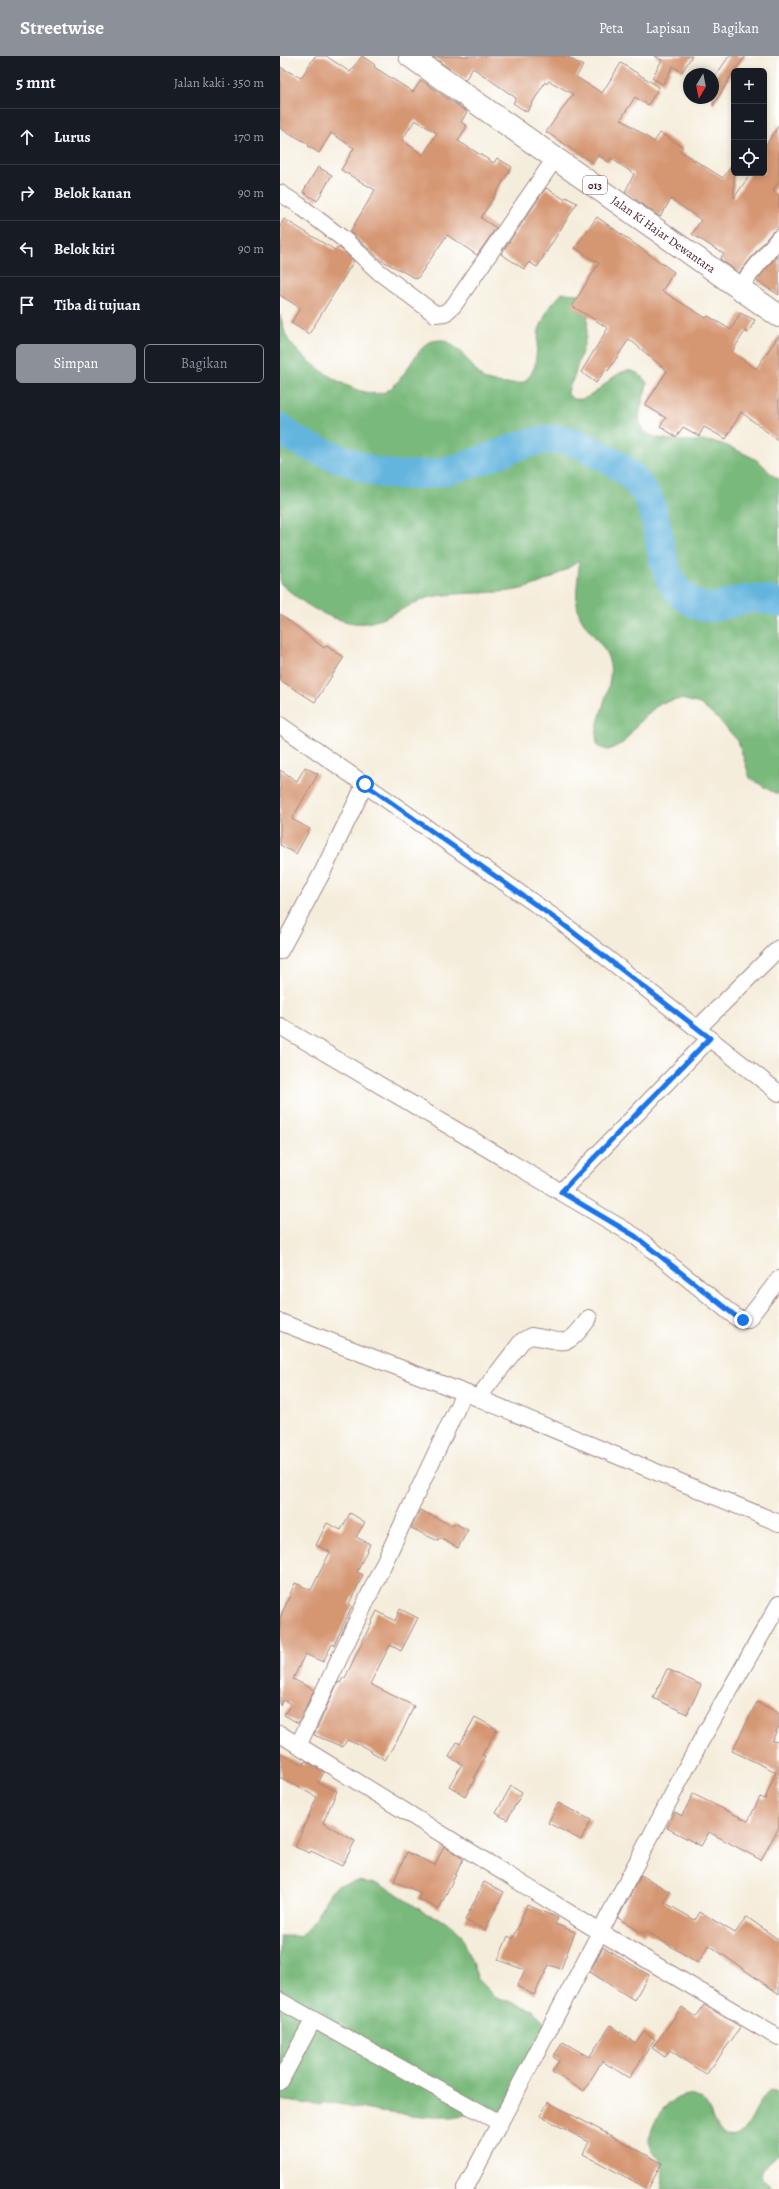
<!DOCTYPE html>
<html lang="id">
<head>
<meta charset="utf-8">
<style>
  :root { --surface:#171b24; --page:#242831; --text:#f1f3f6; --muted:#9ea1a6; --line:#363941; --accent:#8c9099 }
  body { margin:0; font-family:Alegreya,serif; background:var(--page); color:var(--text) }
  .controls { position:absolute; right:12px; top:12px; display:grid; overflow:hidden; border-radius:6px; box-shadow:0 2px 6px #0003 }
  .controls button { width:36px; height:36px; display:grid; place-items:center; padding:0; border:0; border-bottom:1px solid var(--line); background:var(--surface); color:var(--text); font:20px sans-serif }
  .compass { position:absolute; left:403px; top:12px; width:36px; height:36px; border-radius:50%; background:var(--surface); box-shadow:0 2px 6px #0003; rotate:190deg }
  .stop { position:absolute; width:12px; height:12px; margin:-9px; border:3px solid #1a73e8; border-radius:50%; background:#fff }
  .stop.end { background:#1a73e8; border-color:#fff; box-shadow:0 1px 4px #0008 }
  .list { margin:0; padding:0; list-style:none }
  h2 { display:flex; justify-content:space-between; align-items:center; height:52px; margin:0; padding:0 16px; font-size:17px }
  h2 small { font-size:13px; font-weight:400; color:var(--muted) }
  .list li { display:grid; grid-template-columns:26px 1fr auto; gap:12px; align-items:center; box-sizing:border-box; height:56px; padding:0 16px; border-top:1px solid var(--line) }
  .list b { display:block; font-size:15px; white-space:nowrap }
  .list em { font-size:13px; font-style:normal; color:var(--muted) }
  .actions { display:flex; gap:8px; padding:12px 16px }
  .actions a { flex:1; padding:9px 0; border:1px solid var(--accent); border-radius:6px; text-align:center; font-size:14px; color:var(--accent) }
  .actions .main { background:var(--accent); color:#fff }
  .icon { flex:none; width:22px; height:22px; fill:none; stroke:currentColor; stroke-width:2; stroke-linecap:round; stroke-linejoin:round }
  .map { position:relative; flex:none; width:499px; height:2133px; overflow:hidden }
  header { display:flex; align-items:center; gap:24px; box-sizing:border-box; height:56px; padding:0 20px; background:var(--accent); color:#fff }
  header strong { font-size:19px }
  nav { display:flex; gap:22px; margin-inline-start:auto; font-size:14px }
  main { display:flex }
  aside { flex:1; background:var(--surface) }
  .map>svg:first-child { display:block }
  .forest { fill:#79b97b; stroke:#626c53 }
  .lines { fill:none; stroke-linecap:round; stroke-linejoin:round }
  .river { stroke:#63b5de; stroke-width:29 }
  .building { fill:#d59672; fill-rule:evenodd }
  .minor-casing { stroke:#a08683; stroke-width:18 }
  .primary-casing { stroke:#a08683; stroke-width:24 }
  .minor { stroke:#fff; stroke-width:16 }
  .primary { stroke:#fff; stroke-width:22 }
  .route { stroke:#1a73e8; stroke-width:5 }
  .labels { text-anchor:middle; stroke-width:3; stroke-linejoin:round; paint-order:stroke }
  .shield { fill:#fff; stroke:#80626b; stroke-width:1 }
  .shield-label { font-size:11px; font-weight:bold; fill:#4a1f2b }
  .street-label { font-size:12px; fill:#4a1f2b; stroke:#fff }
</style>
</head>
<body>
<header>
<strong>Streetwise</strong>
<nav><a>Peta</a><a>Lapisan</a><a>Bagikan</a></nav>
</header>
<main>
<aside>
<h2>5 mnt<small>Jalan kaki · 350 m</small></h2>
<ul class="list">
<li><svg class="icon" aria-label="ahead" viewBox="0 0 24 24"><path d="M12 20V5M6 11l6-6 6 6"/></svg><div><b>Lurus</b></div><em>170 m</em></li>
<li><svg class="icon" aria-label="right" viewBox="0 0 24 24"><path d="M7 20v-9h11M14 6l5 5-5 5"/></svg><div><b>Belok kanan</b></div><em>90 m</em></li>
<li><svg class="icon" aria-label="left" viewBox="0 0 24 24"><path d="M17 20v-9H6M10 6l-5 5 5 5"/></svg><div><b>Belok kiri</b></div><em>90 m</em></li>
<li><svg class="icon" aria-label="arrive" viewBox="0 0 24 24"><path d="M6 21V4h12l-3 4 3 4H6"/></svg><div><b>Tiba di tujuan</b></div></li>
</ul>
<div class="actions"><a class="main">Simpan</a><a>Bagikan</a></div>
</aside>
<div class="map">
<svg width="499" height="2133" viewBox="0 0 499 2133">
  <rect width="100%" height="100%" fill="#fff"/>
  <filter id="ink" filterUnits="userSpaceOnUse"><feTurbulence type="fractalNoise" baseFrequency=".025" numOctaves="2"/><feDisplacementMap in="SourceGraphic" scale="8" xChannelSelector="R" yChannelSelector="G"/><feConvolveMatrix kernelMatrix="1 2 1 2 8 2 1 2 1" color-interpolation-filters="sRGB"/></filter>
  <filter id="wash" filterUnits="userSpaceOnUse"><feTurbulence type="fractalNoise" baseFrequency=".012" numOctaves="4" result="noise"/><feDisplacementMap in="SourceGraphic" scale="16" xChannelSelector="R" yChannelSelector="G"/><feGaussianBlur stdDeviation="0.9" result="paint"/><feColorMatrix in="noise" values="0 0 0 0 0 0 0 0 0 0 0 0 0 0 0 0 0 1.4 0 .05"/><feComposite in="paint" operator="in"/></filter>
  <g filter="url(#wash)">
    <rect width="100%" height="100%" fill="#f5eddb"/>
    <path class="forest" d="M282,237L302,238C315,268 303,289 295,318C293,326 288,330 288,338L293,343C297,343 301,344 305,342C325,335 345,295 367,327C365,341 355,359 362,372C371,389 418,383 436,386C446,389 469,399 478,405C486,410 489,419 499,423V739L489,734L470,722L458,685L440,665L420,648L401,643L380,647L361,664L343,687L328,694L318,691C310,669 334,635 330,609C327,589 308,577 300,560C293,544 299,522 299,505C278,519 256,532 230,535C204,538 176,536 151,541C129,546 100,571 74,567C44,562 22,547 0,527V259C3,267 4,278 9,285C23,305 76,343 102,337C123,331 134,292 152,285C156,284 161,284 165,284L179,294L203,323L222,328L242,327L250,320L255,310L259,274L268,253Z
      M78,1825L97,1828L113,1835L145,1857L164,1864L173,1871L181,1878L199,1925L214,1940L253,1954L261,1962L268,1975L224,2060L191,2058L172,2061H153L99,2056L54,2047L34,2049L0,2044V1880H19L29,1872L50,1837L59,1829Z
      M490,2034L499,2036V2098L496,2099L481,2114L482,2122L493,2133H381C383,2127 384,2112 381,2106C378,2099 370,2095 370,2085C369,2066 393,2034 414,2040C436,2046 429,2075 447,2080C470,2086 475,2044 490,2034Z"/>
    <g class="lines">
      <path class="river" d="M0,371C15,387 39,395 59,402C72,406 84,413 97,416C132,424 172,416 205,403C230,394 257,380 285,384C298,386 310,394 322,400C344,411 358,423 370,446C372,451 373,458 375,463C383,493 381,526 410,545C429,557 438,550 457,545C470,542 486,543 499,547"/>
    </g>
    <g id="blocks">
      <path class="building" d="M35,0H46L70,16L82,0L95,9L94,11L133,36L141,24L187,56L181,66L187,70L178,85L214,107L217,102L232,111L201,162L216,172L197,199L167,179L137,223L101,204L70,176L95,134L61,114L74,92L51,77L39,97L28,90L29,88L0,72V11L21,22ZM135,64L157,77L143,99L122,84Z
        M152,0H286L303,10L296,21L322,37L341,7L379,31L368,49L355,41L341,63L374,86L380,77L403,91L400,95L443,122L454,106V142L471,117H484V92L499,69V125L493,135L499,140V173L492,176L459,217L440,203L444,198L412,178L421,164L391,143L380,161L345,136L354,118L331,102L329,106L318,99L313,107L266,76L293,38L269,25L267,28L265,26L247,56L233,47L236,42L193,12L185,24Z
        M374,0H412L402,16L393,10L383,28L372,22L382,4Z
        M449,0H466L454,15L433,50V24Z
        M38,111L52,119L37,145L23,136Z
        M266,132L284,143L286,141L297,147L257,211L249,206L244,213L221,198Z
        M317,161L394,216L382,235L426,262L428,260L451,274L460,257L475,264L468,277L465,275L452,296L476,313L499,279V385L461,356L446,383L424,371L419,380L403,371L396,381L380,370L386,362L365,349L387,315L349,283L328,315L326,313L316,327L301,316L328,272L292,250L319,207L295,192Z
        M4,163L55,194L57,192L61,193L74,205L29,278L11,267L20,252L0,239V170Z
        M499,197V239L477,225Z
        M0,558L44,592L46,590L64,601L35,646L0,624Z
        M25,711L38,718L12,763L30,773L16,798L0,789V714L17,725Z
        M140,1454L173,1470L174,1467L188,1474L178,1492L160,1482L158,1485L131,1472Z
        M70,1457L85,1466L76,1481L90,1488L77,1516L83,1519L69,1548L72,1550L54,1589L52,1588L43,1606L25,1598L13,1623L34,1634L18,1667L4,1659L11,1648L3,1644L0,1650V1562L15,1527L31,1534L50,1496L36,1489L47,1467L61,1474Z
        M120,1553L138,1562L121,1595L110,1589L90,1628L134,1650L123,1674L105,1704L84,1691L67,1684L63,1691L34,1679L58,1626L60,1627L63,1622H65L97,1555L115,1565Z
        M387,1613L421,1629L407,1658L373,1642Z
        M477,1646L499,1657V1670L492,1685L499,1686V1771L481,1804L429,1776L421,1790L387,1772L395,1756L402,1760L413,1738L468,1765L480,1741L485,1743L496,1716L452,1695Z
        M195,1661L217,1673L202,1699L205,1700L194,1722L195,1723L185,1740L169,1730L182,1708L169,1701L177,1686L180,1688Z
        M0,1697L24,1709L26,1705L44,1716L38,1727L57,1735L43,1767L75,1785L62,1810L31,1795L30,1797L15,1791L37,1741L0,1722Z
        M231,1730L242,1737L227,1764L216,1757Z
        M278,1747L311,1764L301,1784L268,1767Z
        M164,1790L183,1803L159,1853L138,1843L141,1837L114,1825L127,1796L155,1809Z
        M361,1819L390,1836L384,1846L415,1864L420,1856L455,1877L467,1861L499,1884V1938L429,1889L418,1907L366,1875L364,1878L338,1862Z
        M204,1826L224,1836L205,1874L185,1864Z
        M247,1849L278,1862L275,1868L295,1876L281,1913L269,1909L254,1939L237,1930L245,1914L218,1904L228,1880L233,1883Z
        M323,1891L369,1919L354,1944L310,1916Z
        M424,1949L461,1971L426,2019L390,1994L385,2001L372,1992L402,1951L416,1961Z
        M331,1969L355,1987L364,1975L375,1983L349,2022L322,2005L304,2035L272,2016L279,2005L273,2001L283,1986L309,2001Z
        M268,2046L382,2107L368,2133L303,2098L309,2086L260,2060Z"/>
    </g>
  </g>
  <g filter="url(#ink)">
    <use href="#blocks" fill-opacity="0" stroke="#a08683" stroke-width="1"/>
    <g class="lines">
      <g class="minor-casing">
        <path id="minor" d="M0,137L19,149L66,185L99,216L155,258L165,257L174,249L276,101
          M458,233L499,182
          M0,669L281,866L499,1037
          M0,895L42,817L85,728
          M0,970L355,1180L458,1263H468L499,1223
          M417,973L499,892
          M281,1136L430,982
          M0,1266L198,1342L499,1467
          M198,1342L242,1285L251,1280C287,1285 285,1295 309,1262
          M0,1678L320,1876L499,1982
          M18,1690L184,1337
          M0,1945L220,2067
          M0,2026L33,1964
          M185,2133L418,1690L499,1548"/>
      </g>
      <g class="primary-casing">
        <g id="primary">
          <path id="s1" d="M130,0L499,260"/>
        </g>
      </g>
      <use href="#minor" class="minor"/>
      <use href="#primary" class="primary"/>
    </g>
  </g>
  <g class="lines" filter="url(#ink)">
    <path class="route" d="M85,728L280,866L430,982L281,1136L355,1180L458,1262L463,1264"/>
  </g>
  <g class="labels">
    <rect class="shield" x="303" y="120" width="24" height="18" rx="3"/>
    <g class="shield-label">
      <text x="315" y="133">013</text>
    </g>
    <g class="street-label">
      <text dy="4" stroke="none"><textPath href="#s1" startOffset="310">Jalan Ki Hajar Dewantara</textPath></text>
    </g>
  </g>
</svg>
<div class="controls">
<button>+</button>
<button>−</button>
<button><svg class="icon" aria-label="locate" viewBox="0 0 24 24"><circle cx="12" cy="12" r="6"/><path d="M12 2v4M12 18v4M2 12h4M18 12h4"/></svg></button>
</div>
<svg class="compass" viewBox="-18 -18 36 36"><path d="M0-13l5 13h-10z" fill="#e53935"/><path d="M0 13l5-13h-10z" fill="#9ea1a6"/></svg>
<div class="stop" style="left:85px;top:728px"></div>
<div class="stop end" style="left:463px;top:1264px"></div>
</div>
</main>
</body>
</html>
